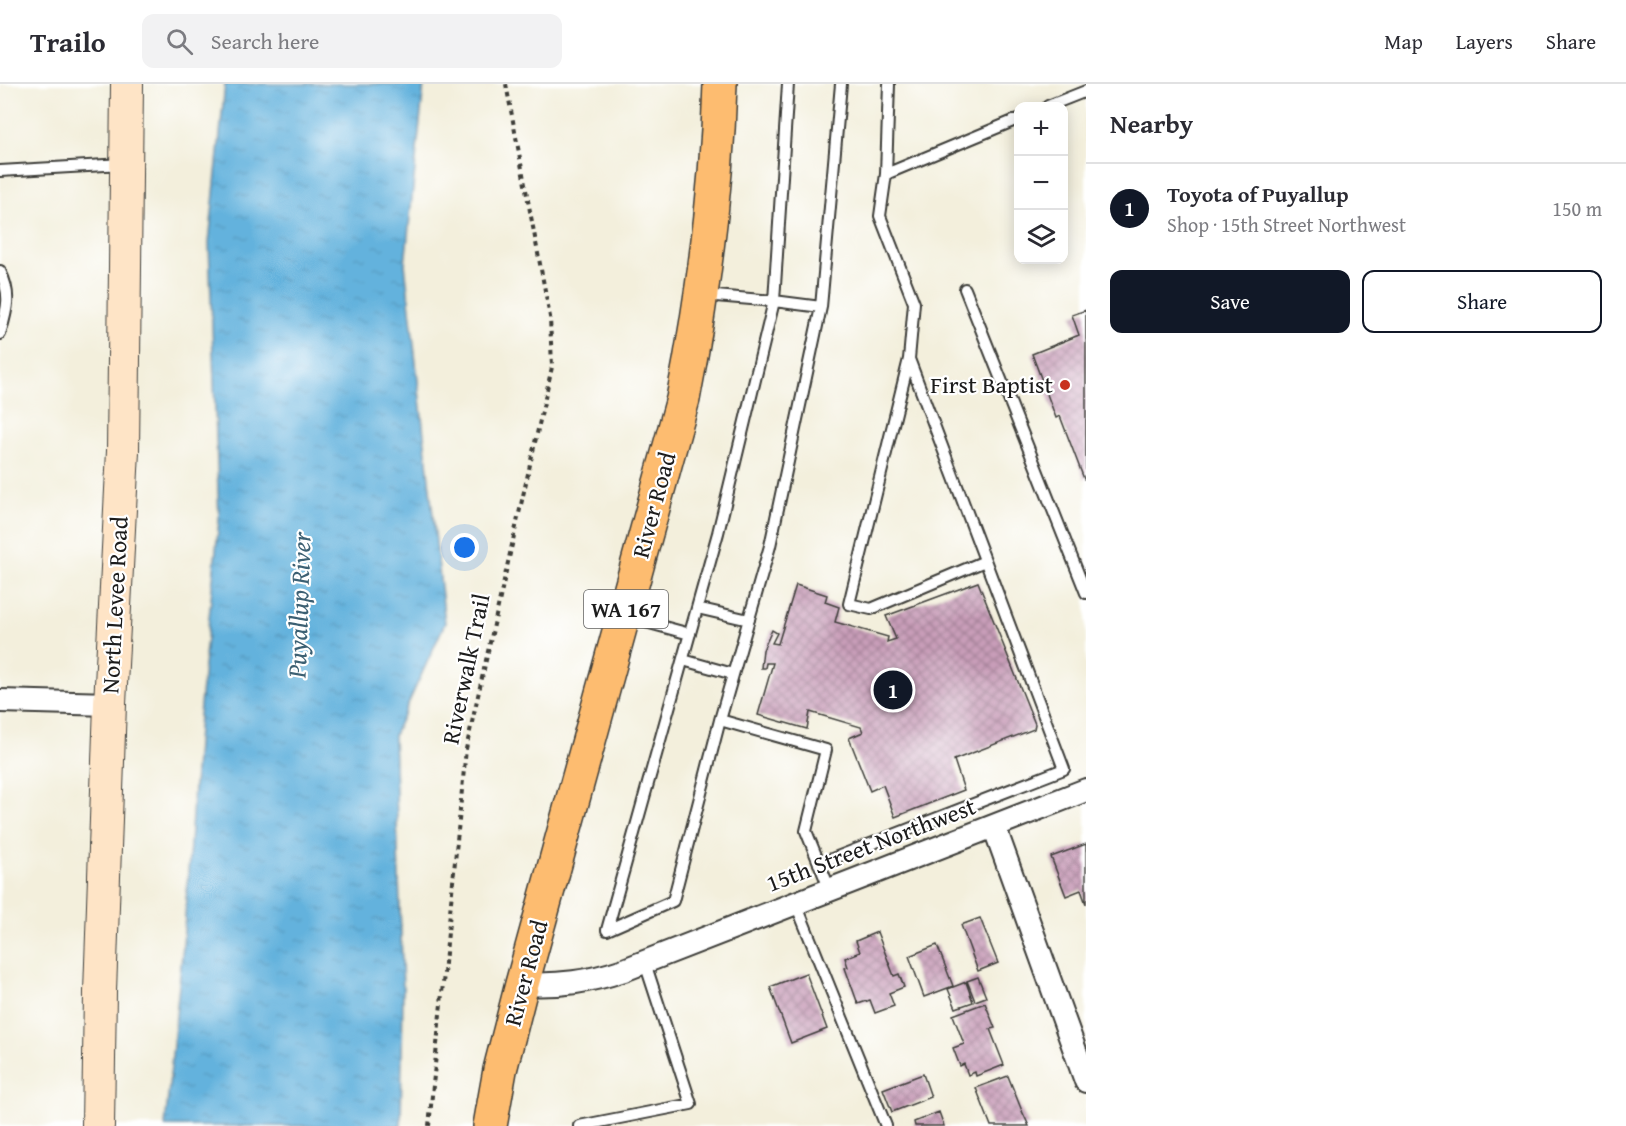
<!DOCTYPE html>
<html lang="en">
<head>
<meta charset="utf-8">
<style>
  :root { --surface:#fff; --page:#f2f2f3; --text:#2b2b33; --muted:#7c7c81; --line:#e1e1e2; --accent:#111827 }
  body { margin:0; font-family:"Gentium Book Plus",serif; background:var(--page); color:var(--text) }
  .controls { position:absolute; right:18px; top:18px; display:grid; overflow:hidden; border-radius:12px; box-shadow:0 3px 15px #0003 }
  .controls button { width:54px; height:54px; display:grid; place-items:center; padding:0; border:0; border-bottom:2px solid var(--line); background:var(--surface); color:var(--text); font:30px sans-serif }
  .you { position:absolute; left:465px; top:464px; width:21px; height:21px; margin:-15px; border:4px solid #fff; border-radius:50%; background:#1a73e8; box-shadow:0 0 0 9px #1a73e833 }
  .badge { display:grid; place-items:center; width:39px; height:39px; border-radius:50%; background:var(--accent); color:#fff; font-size:20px; font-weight:700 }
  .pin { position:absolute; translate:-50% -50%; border:3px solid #fff; box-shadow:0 2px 6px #0006 }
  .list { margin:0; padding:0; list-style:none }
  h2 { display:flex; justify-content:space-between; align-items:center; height:78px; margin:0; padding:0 24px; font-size:26px }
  h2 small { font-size:20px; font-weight:400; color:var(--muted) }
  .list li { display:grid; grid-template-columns:39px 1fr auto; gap:18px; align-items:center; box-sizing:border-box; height:90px; padding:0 24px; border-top:2px solid var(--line) }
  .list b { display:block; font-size:22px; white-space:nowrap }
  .list p { margin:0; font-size:20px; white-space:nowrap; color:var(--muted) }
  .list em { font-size:20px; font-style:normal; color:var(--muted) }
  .actions { display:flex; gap:12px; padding:18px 24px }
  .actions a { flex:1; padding:14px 0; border:2px solid var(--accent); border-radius:12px; text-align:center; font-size:21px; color:var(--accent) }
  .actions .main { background:var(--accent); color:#fff }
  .icon { flex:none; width:33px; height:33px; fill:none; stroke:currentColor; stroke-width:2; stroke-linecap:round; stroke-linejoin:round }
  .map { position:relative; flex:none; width:1086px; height:1042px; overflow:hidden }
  header { display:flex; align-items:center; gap:36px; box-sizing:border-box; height:84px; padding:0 30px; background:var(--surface); border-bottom:2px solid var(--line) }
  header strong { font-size:28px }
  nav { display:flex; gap:33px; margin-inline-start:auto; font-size:21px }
  .search { width:420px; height:54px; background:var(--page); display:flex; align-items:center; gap:15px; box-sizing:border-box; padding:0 21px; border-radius:12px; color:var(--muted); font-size:22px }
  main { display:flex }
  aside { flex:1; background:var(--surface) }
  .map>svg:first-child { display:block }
  .water { fill:url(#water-ripples); stroke:#40677c; stroke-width:1.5 }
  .building { fill:url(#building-cross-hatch) }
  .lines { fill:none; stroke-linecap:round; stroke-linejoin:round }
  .lane-casing { stroke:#3c3c39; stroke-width:14 }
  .street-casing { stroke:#3c3c39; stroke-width:26 }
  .secondary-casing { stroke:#3c3c39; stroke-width:34 }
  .primary-casing { stroke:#3c3c39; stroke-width:36 }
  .path { stroke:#3c3c39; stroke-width:4; stroke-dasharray:4.5 4.5; stroke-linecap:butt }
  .lane { stroke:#fff; stroke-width:10 }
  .street { stroke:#fff; stroke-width:22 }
  .secondary { stroke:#fee4c6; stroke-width:32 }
  .primary { stroke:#fdbc70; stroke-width:33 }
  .poi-dot { fill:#c8321e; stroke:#fff; stroke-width:2 }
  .labels { text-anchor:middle; stroke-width:4.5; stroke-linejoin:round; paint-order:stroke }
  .shield { fill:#fff; stroke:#606060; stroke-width:1.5 }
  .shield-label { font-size:22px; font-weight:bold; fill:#1c1c1c }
  .poi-label { font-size:24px; fill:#1c1c1c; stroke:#fff; text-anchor:end }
  .street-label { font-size:24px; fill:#1c1c1c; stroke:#fff }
  .water-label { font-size:26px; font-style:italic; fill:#3c6073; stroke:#fff }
</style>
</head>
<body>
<header>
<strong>Trailo</strong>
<div class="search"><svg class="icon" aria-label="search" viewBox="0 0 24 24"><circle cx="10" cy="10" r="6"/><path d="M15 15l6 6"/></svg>Search here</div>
<nav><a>Map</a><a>Layers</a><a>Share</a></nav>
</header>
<main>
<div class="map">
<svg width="1086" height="1042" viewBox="0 0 1086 1042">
  <defs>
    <pattern id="water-ripples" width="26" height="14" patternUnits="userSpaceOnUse" patternTransform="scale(1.5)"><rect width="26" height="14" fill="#63b2dd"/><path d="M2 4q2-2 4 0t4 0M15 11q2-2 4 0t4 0" fill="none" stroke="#5598bd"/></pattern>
    <pattern id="building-cross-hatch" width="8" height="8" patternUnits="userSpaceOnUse" patternTransform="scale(1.5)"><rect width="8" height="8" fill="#c99eb9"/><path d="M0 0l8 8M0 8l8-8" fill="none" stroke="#a28096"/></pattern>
  </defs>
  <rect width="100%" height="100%" fill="#fff"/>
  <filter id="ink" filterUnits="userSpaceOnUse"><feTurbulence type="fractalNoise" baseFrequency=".0167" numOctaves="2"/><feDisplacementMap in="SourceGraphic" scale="12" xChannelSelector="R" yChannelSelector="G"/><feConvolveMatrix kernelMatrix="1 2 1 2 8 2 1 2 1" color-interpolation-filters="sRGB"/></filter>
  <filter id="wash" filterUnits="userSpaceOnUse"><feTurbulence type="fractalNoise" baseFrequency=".008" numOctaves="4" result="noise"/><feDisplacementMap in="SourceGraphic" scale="24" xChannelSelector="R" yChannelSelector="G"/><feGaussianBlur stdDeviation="1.35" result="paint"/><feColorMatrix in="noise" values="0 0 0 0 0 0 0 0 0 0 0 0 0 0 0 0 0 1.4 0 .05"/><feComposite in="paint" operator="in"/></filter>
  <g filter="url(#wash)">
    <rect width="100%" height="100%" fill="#f3efdc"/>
    <path class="water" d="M225,0H424L405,180L445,539L394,651L403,906L401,1042H165L183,861L199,631L219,436L209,159Z"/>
    <g id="blocks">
      <path class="building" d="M1086,226V394L1084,395L1060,332L1056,334L1032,270L1079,251L1072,231Z
        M978,498L1035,640L1034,645L954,676L964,706L895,733L883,701L870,707L849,654L863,648L861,643L810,628L807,645L758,631L773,579H766L765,584H761L763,566L772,546L777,549L772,559L778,560L796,501L827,511L825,518L839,523L835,538L888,553L887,558L896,555L886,532Z
        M1086,760V820L1081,806L1066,812L1051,773Z
        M980,834L998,879L978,887L961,841Z
        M877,848L894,892L899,890L904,903L889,909L894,922L875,929L870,916L858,920L845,884L848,883L845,874L860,868L856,857Z
        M937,861L953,902L924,913L909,872Z
        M806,889L827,945L791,959L770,903Z
        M978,893L986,913L975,917L967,897Z
        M966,898L973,918L956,924L948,905Z
        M985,919L995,944L990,945L1004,981L976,992L975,988L968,991L964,980L960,982L953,964L964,960L953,931Z
        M923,990L931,1013L892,1028L883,1005Z
        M1008,992L1022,1027L1029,1042H991L976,1004Z
        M939,1028L944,1042H915L914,1038Z"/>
    </g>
  </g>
  <g filter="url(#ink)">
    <use href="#blocks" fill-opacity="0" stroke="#3c3c39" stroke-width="1.5"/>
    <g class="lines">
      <g class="lane-casing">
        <path id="lane" d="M788,0L774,217L821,223L841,0
          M889,0L886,90L880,132L914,219L909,275L849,520L871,525L985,477
          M1048,22L1086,7
          M0,87L123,80
          M886,90L1018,35
          M0,187C12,211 7,226 0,250
          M965,205L1086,509
          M704,211L774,217L718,449L607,846L673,817L720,636L770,462L821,223
          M697,524L749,536
          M627,533L690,550
          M683,576L733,590
          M720,636L826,666L806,747L830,806
          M819,780L1064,685L909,275
          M796,820L886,1042
          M579,1042L691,1020L645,879"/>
      </g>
      <g class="street-casing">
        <path id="street" d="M0,617L110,620
          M994,742L1086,997
          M522,900C560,902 588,898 624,886L1086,706"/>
      </g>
      <g class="secondary-casing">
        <path id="secondary" d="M98,1042L100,908L110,620L123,367L127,0"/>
      </g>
      <g class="primary-casing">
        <path id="primary" d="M490,1042L500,986L522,900L683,315C703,212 717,106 720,0"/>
      </g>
      <path class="path" d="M429,1042L466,665L552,283L550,233L506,0"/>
      <use href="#lane" class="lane"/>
      <use href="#street" class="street"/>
      <use href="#secondary" class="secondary"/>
      <use href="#primary" class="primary"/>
    </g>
  </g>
  <circle class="poi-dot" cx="1065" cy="301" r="6"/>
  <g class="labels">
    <rect class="shield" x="584" y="506" width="84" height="38" rx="4.5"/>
    <g class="shield-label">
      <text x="626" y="533">WA 167</text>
    </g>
    <g class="poi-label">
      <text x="1053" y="309">First Baptist</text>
    </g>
    <g class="street-label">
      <text transform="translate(654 421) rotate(-75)" y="8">River Road</text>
      <text transform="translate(115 521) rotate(-87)" y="8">North Levee Road</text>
      <text transform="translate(466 585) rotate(-78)" y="8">Riverwalk Trail</text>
      <text transform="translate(871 761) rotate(-21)" y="8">15th Street Northwest</text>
      <text transform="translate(526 889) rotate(-75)" y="8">River Road</text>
    </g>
    <g class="water-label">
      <text transform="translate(299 521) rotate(-88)" y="9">Puyallup River</text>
    </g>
  </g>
</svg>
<div class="controls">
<button>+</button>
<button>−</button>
<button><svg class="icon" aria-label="layers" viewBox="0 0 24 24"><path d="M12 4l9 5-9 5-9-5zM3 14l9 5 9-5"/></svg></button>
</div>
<div class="you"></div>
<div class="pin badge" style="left:893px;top:606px">1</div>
</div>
<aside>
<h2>Nearby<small></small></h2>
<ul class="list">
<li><span class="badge">1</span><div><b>Toyota of Puyallup</b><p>Shop · 15th Street Northwest</p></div><em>150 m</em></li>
</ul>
<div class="actions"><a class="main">Save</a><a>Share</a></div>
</aside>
</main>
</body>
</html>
